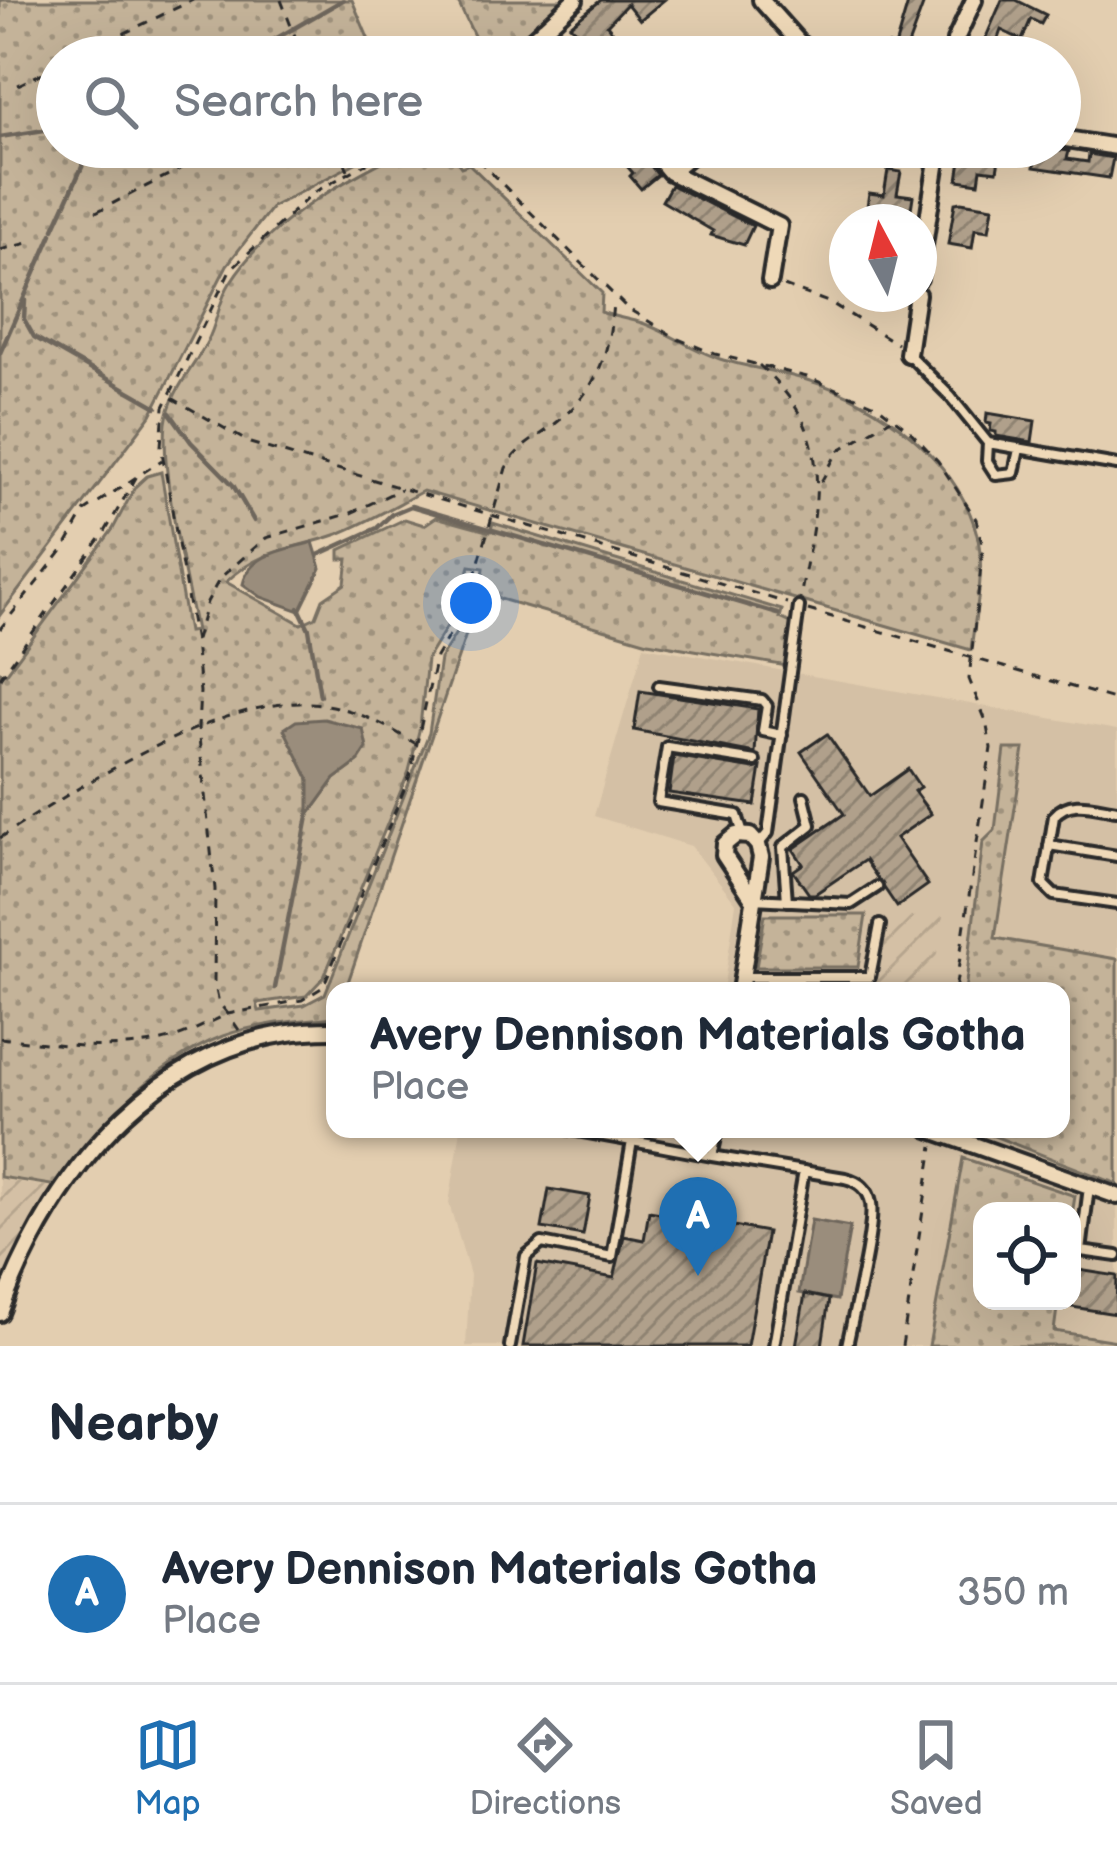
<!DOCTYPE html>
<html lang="en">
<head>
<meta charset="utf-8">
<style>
  :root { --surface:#fff; --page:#f2f2f3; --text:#1f2937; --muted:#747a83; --line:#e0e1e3; --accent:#1f6fb2 }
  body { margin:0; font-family:"Balsamiq Sans",sans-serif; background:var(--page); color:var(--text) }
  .controls { position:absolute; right:36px; bottom:36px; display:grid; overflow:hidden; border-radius:24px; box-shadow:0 12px 48px #0002 }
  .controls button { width:108px; height:108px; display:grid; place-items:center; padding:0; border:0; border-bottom:3px solid var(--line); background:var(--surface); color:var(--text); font:60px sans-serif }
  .compass { position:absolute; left:829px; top:204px; width:108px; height:108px; border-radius:50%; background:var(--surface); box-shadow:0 12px 48px #0002; rotate:353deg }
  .you { position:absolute; left:471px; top:603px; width:42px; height:42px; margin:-30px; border:9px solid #fff; border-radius:50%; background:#1a73e8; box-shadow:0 0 0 18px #1a73e833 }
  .badge { display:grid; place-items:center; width:78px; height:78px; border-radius:50%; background:var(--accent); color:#fff; font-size:39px; font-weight:700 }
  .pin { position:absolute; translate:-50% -99px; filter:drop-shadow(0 3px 6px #0008) }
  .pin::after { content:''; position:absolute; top:63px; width:42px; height:36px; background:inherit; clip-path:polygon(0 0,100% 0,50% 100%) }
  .popup { position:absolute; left:326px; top:982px; width:744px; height:156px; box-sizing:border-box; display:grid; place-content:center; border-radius:24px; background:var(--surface); filter:drop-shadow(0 3px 9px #0005); font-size:39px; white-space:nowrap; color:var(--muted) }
  .popup b { font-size:45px; color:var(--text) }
  .popup::after { content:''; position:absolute; left:50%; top:100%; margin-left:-24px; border:24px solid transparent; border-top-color:var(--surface) }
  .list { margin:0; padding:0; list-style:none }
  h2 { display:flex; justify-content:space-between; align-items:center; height:156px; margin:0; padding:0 48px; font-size:51px }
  h2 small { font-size:39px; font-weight:400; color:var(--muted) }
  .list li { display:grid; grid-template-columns:78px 1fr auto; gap:36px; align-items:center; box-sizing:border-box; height:180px; padding:0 48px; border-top:3px solid var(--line) }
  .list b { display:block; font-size:45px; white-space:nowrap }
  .list p { margin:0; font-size:39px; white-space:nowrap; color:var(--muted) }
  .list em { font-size:39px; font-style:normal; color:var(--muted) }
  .icon { flex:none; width:66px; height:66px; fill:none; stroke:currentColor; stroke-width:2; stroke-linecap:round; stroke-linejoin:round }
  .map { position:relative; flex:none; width:1117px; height:1346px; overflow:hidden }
  .search { position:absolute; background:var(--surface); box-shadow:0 12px 48px #0002; left:36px; right:36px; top:36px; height:132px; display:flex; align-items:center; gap:30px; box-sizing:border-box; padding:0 42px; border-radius:66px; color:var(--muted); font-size:45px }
  .sheet { height:336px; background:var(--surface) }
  nav { display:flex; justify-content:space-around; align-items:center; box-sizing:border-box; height:168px; border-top:3px solid var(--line); background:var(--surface); font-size:33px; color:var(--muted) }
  nav a { display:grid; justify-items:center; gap:6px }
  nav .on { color:var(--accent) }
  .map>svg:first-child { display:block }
  .built { fill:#d4c0a5; fill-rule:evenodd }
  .industrial { fill:url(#industrial-furrows) }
  .green { fill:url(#green-dots); stroke:#786f62; stroke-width:3; fill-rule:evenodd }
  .water { fill:#9a8d7b; stroke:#6e665b; stroke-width:3 }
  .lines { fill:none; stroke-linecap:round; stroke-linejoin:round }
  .stream { stroke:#6e665b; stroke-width:4.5 }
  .building { fill:url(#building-hatch); stroke:#2b2b2b; stroke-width:3 }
  .service-casing { stroke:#2b2b2b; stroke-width:16 }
  .minor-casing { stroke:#2b2b2b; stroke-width:22 }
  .path { stroke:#2b2b2b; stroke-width:3; stroke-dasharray:9 9; stroke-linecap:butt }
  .service { stroke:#efd9b8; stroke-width:8 }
  .minor { stroke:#efd9b8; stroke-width:14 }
</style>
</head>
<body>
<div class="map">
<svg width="1117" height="1346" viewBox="0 0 1117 1346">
  <defs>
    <pattern id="industrial-furrows" width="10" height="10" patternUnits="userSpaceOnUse" patternTransform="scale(3)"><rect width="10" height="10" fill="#d4c0a5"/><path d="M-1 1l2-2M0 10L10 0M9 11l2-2" fill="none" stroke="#b6a58e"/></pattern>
    <pattern id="green-dots" width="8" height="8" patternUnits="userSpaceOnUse" patternTransform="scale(3)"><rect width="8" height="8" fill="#c4b399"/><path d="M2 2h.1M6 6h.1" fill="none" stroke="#9f927d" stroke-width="1.8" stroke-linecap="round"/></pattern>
    <pattern id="building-hatch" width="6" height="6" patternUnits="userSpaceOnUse" patternTransform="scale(3)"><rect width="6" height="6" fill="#b0a08b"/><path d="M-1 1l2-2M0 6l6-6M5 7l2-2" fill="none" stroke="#8f8372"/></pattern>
  </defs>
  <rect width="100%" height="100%" fill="#e3ceb0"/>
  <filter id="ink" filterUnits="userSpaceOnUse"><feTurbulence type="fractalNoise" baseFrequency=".00833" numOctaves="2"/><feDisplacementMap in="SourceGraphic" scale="24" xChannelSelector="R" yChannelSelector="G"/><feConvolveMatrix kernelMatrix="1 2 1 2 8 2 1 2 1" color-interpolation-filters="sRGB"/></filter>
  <g filter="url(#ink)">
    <path class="built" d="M644,646L1117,730V1346H466L470,1275L449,1203L461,1129H1061V991H723L736,903L691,846L594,816ZM982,1211H1072V1301H982Z"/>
    <path class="industrial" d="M943,916L932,985L863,988L872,918Z
      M0,1179L51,1187L0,1294Z"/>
    <path class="green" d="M0,0H352L376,57H57V147H386L272,207L227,265L151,415L0,615Z
      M457,0H562L499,57H484Z
      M411,147H446L461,167L469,164L602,293L601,312C616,318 631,319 645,324C671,334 693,350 720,359C750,368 781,372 810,381C878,400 956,459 976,531C987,567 975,613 971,650L423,491C394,506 368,522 338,534C294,550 263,547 226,582L301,624L316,617L323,599L345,584L348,559H340V550L405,519L424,525L436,517L490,532L493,523L782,610L780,618L793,624L787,666L648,642L480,593L345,991H335V1017C298,1021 259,1023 223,1036C151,1064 101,1126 57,1186L0,1177V672L6,674L113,529L135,487L147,476L161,472L188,632L196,631C186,575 160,476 166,423C170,392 193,369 207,342C217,324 219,300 230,283C271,218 346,180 411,147ZM470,566L484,568L483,576L477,579L467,615L440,659L429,733L325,994L304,1005L259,1011L257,1003L306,996L324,977L409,771L420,727L427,659L457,610ZM291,742L358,762L335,779L310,813L309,779Z
      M1005,749H1024L995,938L1117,959V1184L976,1129H1061V991H965L983,842L995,830Z
      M765,915H866L858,967H756Z
      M963,1158L1075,1196L1072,1215V1211H982V1301H1058L1054,1331L1117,1341V1346H929Z"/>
    <path class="water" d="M313,542L321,568L300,611L261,597L243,584C250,553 286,550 313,542Z
      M324,719L363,729L367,748L358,762L335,779L309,815V779L284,729L296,721Z
      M811,1220L850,1227L837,1300L799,1293Z"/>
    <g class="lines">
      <path class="stream" d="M244,57L343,0
        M0,137L57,128
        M54,229L91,147
        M25,300L24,319L34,337L157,407
        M0,353L52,234
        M170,413L191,442L233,485L254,521
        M318,555L377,528L392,514L411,506L778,614
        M299,608L309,629L320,696
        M275,988L309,811"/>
    </g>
    <path class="building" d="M601,0H664L640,20L627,4L607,25L618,39L600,53L570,25Z
      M909,0H925L906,51L918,57H885L889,45L895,47Z
      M1002,0H1016L1046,15L1041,24L1031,19L1022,40L1001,30L993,53L981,49Z
      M610,147H636L658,175L641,189L630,176L633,173Z
      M963,147H1001L997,171L981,169L979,183L958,180Z
      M1037,147L1069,151L1067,159L1088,162L1089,154L1113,158L1109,178L1034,167Z
      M888,170L901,172L897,194L913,196L909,222L865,220L869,193L884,195Z
      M671,185L753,226L744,245L711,235L713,231L662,201Z
      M961,202L993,207L989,231L975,229L972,248L948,244L955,203Z
      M987,413L1035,421L1032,442L996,436V432L990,431L991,424L986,423Z
      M640,691L758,709L755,753L634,730Z
      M827,734L870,796L908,769L920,787L914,791L931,814L896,838L928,885L897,907L865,860L815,894H809L793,871L803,864L793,849L844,814L801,752Z
      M674,756L754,769L761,767L755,805L669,793Z
      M549,1189L590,1196L583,1235L542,1228Z
      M649,1211L767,1232L747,1346H523L537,1264L614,1278L624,1236L644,1240Z
      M1072,1269L1117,1276L1116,1314L1072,1307Z
      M805,1294L829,1299L822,1346H796Z"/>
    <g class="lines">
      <g class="service-casing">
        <path id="service" d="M908,354L950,396L988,443L987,461L996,475L1014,473L1019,449
          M988,443L1117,465
          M659,686L762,700L767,706L763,731L782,735
          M1117,810C1095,807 1070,797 1054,816L1043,884L1054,895L1117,904
          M743,834L737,815L658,802L667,747L755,761
          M758,845L768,833L799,607
          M1049,845L1117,856
          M753,899L851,904L877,887
          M787,901L783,847L811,825L804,797
          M743,977H870L880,925
          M565,1129L632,1141
          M718,1129L712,1156L845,1178C858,1181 868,1188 871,1203C875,1229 853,1315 847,1346
          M1089,1187L1081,1251L1117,1256
          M510,1346L526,1256L542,1243L612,1257L632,1141L712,1156
          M774,1346L804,1171"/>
      </g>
      <g class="minor-casing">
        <path id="minor" d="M761,0L812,57
          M544,28L570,57
          M513,57L575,0
          M953,57L955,41L974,0
          M1060,138L1117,147
          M649,147L670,172L779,226L770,281
          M670,172L700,147
          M919,278L939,147
          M908,354L917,294
          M740,991L761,857L758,845L750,836L736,835L725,844L724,855L753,899
          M929,1129L1117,1196
          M0,1313C54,1167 166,1028 335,1030"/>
      </g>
      <path class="path" d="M281,0L303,57
        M75,57L193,0
        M18,85L57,66
        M338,147L348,170
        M465,147L627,308L678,339L715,354L807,377L878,406L909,430L938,461L976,519L983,547L969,679L986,721L991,748L955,991
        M96,212L223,147
        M0,250L32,242
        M784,286L831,303L897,344
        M759,365C841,438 816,505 800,599
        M172,398L250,443L787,603
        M821,482L838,451L891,419
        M808,610L1117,700
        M0,629L65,547L85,511L162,460
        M196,640L207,602L220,578L266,538L351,513L401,489
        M0,678L105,532L138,474
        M0,838C75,788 217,699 308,703C350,705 383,724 418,745
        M239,1030L228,1014L302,1000L323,987L410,775L436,657L466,607L506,468C515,450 531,441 547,430C596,394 610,358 613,300
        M0,1038C55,1044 120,1054 174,1038C192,1032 210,1022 228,1014L219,1003L214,981L215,889L198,728L200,692L195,642L161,446L164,407L230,270L313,193L396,147
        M902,1346L933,1146"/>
      <use href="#service" class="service"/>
      <use href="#minor" class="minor"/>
    </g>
  </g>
</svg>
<div class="controls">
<button><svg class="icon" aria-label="locate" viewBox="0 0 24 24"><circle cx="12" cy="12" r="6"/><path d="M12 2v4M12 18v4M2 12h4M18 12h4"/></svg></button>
</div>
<svg class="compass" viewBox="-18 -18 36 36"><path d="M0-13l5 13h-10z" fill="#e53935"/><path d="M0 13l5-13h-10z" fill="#747a83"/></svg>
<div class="you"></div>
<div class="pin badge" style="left:698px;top:1276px">A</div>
<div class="popup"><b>Avery Dennison Materials Gotha</b>Place</div>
<div class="search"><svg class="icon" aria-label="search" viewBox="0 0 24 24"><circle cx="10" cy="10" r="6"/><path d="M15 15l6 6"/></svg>Search here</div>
</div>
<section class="sheet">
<h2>Nearby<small></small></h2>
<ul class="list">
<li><span class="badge">A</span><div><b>Avery Dennison Materials Gotha</b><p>Place</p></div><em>350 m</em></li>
</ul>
</section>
<nav>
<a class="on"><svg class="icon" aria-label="map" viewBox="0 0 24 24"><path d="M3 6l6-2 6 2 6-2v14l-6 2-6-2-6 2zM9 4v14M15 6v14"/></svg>Map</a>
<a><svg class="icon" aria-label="directions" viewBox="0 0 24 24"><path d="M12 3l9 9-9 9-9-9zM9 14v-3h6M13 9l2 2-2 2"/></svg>Directions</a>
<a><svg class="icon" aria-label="saved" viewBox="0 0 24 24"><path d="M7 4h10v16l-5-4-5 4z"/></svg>Saved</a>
</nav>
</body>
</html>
